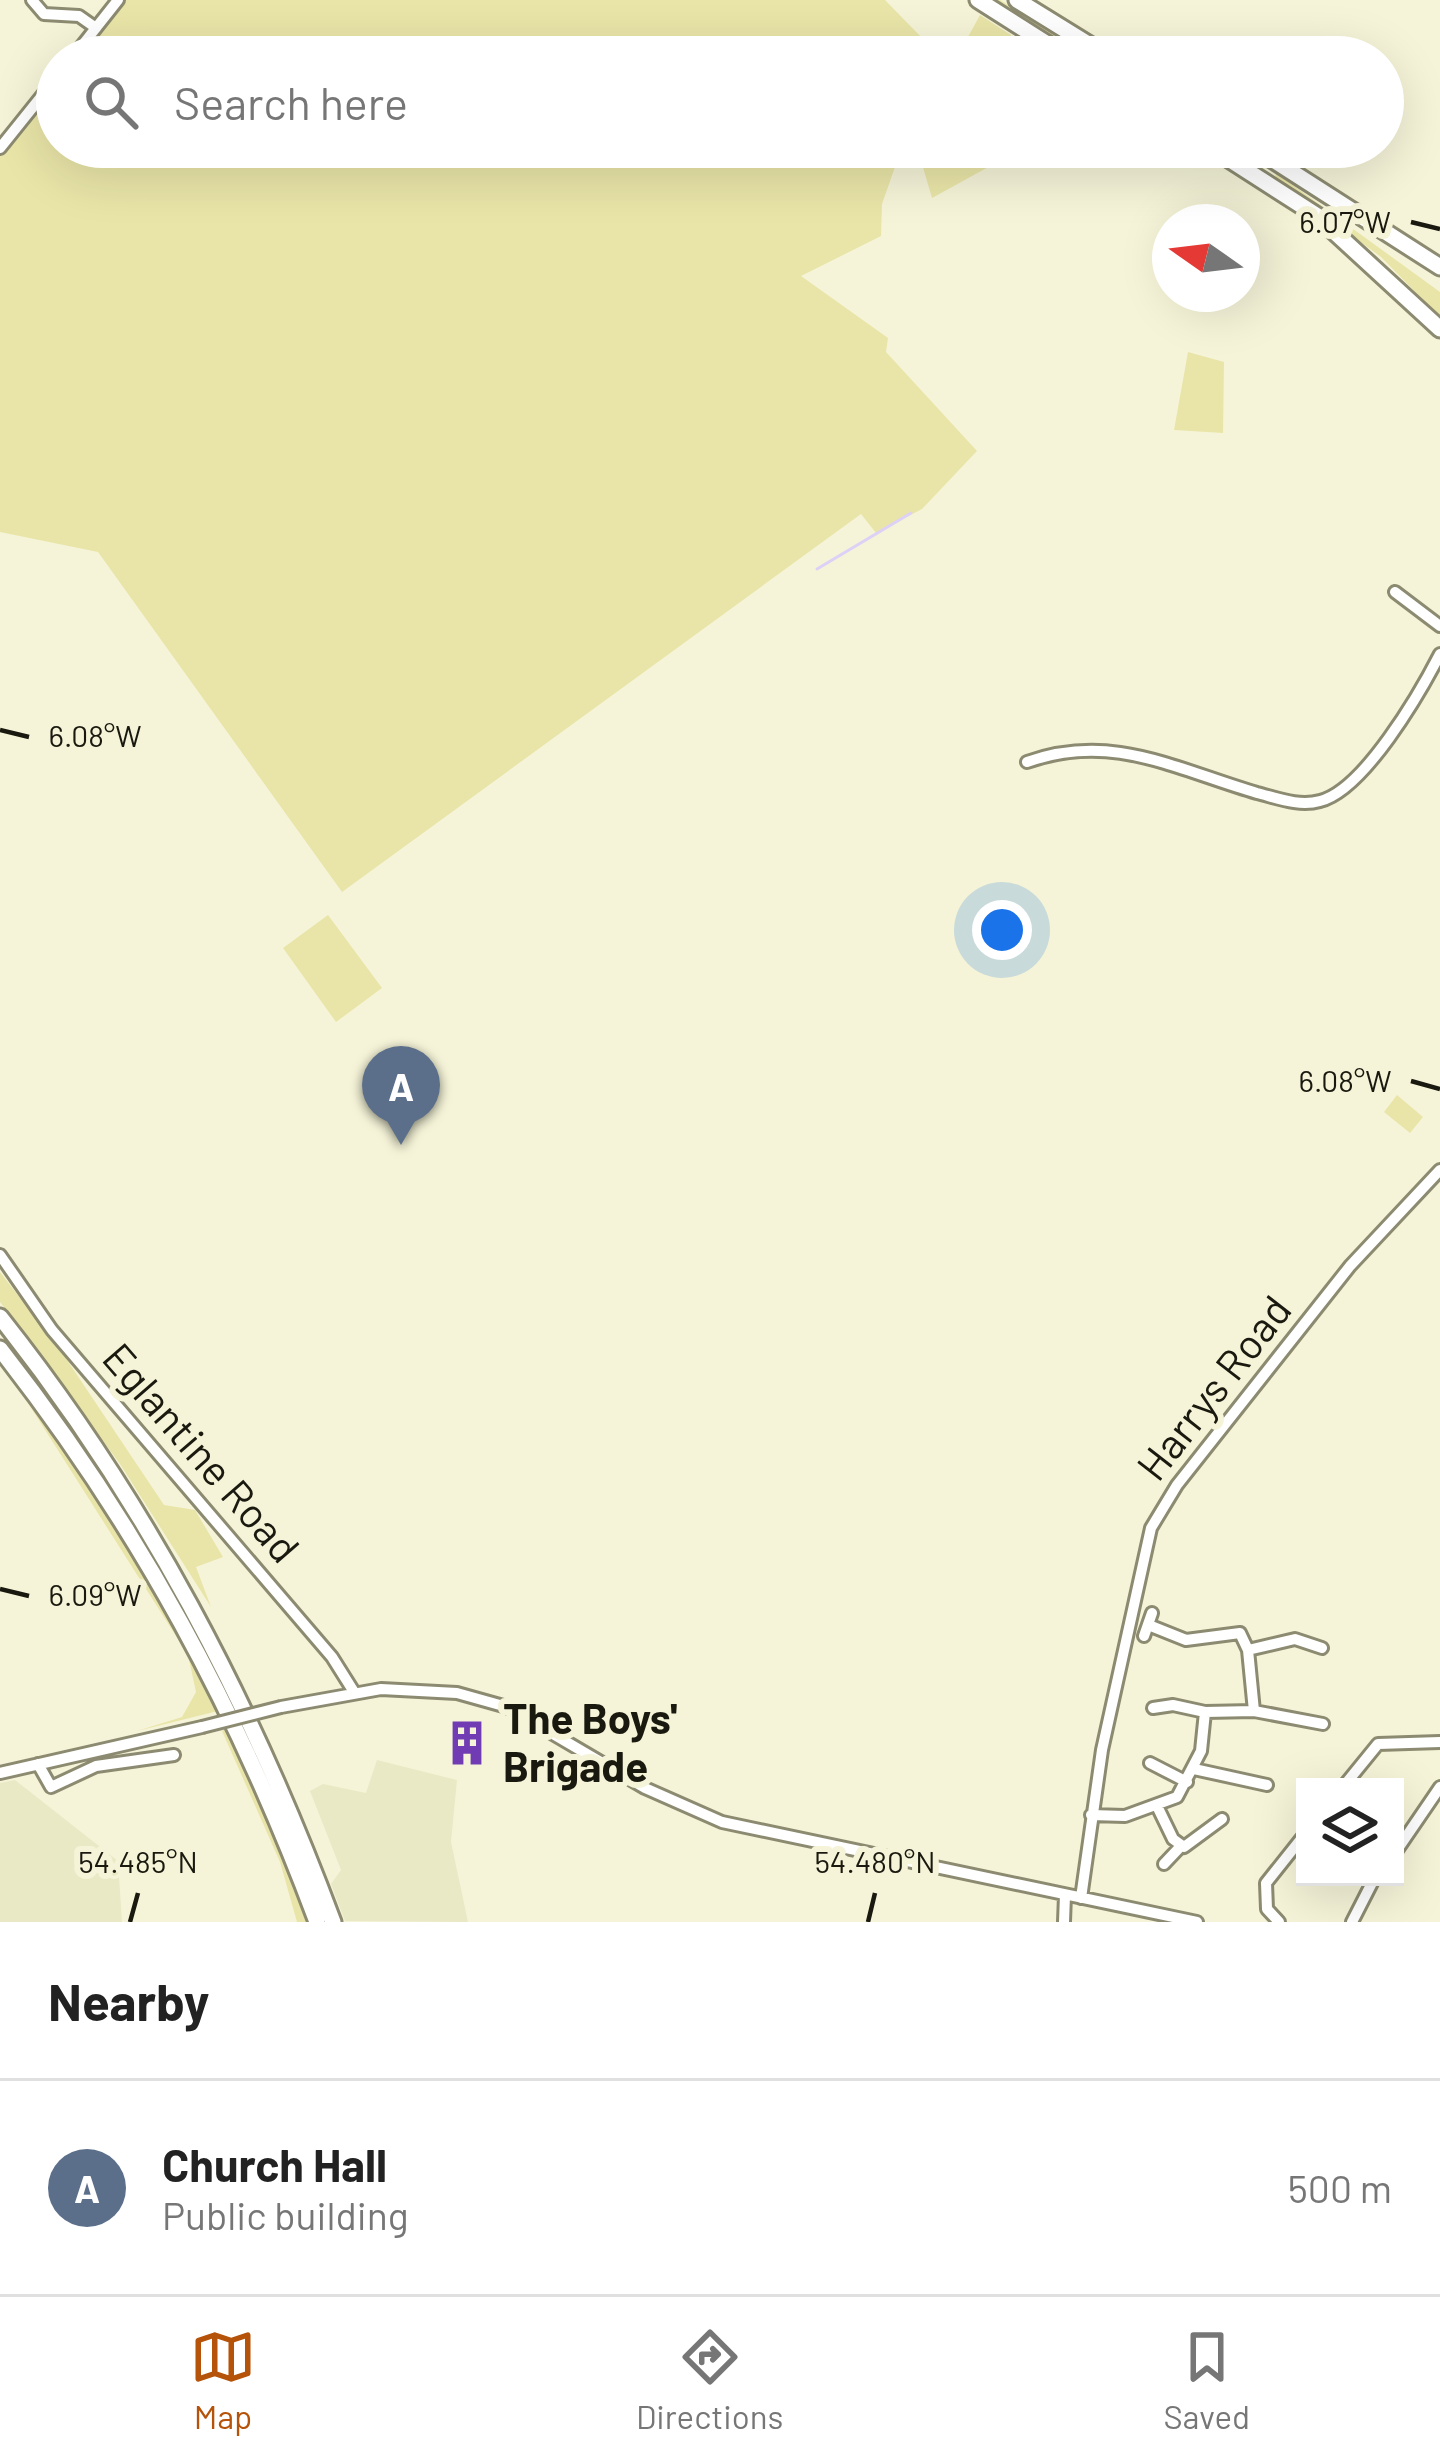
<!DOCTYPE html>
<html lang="en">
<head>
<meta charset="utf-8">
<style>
  :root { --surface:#fff; --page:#f6f6f6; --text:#222; --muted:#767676; --line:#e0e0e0; --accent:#b45309 }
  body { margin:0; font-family:Barlow,sans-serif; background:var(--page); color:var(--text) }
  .controls { position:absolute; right:36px; bottom:36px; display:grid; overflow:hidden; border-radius:0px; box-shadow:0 12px 48px #0002 }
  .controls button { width:108px; height:108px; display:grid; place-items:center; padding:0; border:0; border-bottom:3px solid var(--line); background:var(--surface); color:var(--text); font:60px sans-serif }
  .compass { position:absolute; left:1152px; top:204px; width:108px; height:108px; border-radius:50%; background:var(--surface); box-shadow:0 12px 48px #0002; rotate:284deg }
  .you { position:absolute; left:1002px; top:930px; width:42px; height:42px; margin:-30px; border:9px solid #fff; border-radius:50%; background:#1a73e8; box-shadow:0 0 0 18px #1a73e833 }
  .badge { display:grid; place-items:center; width:78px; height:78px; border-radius:50%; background:var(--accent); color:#fff; font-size:39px; font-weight:700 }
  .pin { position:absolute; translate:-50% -99px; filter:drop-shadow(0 3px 6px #0008) }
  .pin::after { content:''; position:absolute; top:63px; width:42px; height:36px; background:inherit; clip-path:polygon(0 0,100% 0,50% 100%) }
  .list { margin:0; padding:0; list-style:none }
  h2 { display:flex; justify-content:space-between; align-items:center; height:156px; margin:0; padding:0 48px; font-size:51px }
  h2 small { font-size:39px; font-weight:400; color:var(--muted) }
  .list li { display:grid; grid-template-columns:78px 1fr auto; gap:36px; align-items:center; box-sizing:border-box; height:216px; padding:0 48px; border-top:3px solid var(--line) }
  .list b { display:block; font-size:45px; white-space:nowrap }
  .list p { margin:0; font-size:39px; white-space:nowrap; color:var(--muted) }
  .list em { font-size:39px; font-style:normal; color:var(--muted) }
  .icon { flex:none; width:66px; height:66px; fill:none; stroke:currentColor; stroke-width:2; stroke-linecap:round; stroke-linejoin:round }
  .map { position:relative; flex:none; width:1440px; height:1922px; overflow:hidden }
  .search { position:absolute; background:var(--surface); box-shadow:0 12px 48px #0002; left:36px; right:36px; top:36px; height:132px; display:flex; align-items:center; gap:30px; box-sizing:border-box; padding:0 42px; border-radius:66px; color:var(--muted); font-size:45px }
  .sheet { height:372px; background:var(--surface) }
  nav { display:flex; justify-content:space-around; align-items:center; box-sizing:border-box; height:168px; border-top:3px solid var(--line); background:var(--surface); font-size:33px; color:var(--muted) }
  nav a { display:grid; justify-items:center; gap:6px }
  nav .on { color:var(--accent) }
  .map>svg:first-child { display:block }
  .built { fill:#eae9c5 }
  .green { fill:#e9e5a8 }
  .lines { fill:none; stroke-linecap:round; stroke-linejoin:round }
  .stream { stroke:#ddd1f7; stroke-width:3 }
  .minor-casing { stroke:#8c8b71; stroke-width:16 }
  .highway-casing { stroke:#8c8b71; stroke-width:21 }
  .minor { stroke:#fff; stroke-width:10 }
  .highway { stroke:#fff; stroke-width:15 }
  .minor-bridge-casing { stroke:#8c8b71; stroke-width:16; stroke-linecap:butt }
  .minor-bridge { stroke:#fff; stroke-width:10 }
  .ticks { fill:none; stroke:#1a190f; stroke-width:4.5 }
  .labels { text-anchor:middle; stroke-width:12; stroke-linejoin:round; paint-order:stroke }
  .street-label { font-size:42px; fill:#1a190f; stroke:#f5f4d8 }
  .poi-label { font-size:42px; font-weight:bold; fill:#1a190f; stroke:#f5f4d8; text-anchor:start }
  .ticks-label { font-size:30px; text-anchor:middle; fill:#1a190f; stroke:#f5f4d8; stroke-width:12; stroke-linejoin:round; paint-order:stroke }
</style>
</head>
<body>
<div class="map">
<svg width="1440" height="1922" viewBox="0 0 1440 1922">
  <rect width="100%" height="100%" fill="#f5f4d8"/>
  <path class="built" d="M377,1760L457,1780L451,1842L468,1922L345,1921L331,1884L341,1870L310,1791L323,1784L366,1793Z
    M15,1780L118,1861L122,1922H0V1783Z"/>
  <path class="green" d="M124,0H885L925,41L944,44L953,53L78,57Z
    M995,0H1000L1096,57H1078Z
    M980,15L1011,35L1006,57H957Z
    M57,84V147H902L882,204L881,236L801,276L888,338L886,352L977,451L922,509L876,533L861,514L342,892L98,552L0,532V156Z
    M917,147H1006L992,165L932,198Z
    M1276,173L1440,292V317L1381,257L1275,179Z
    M1188,352L1224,362L1223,433L1174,430Z
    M328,915L382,988L336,1022L283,948Z
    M1397,1095L1423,1117L1410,1133L1384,1112Z
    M0,1272L61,1351L164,1505L195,1510L223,1557L196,1567L211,1607L120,1464L0,1302Z
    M14,1381C92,1482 166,1595 222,1710L137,1731L182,1717L196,1692L188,1655Z
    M229,1727L308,1922H297L280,1862L222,1731Z"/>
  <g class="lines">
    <path class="stream" d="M817,569L911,513"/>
    <g class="minor-casing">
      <path id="minor" d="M32,0L44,14L79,16L96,28
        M73,57L118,0
        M0,148L57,77
        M1395,592L1440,626
        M1027,762C1112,732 1175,769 1257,793C1277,798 1299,807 1320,801C1364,790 1420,693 1440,654
        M0,1255L52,1330L332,1657L354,1692
        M1151,1626L1186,1640L1240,1633L1248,1650
        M1144,1636L1152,1613
        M281,1707L381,1689L457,1693L507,1707L645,1788L722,1822L1197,1922
        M1153,1708L1173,1705L1205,1712
        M1254,1711L1323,1724
        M1150,1763L1187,1782
        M38,1764L51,1787L96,1766L174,1755
        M1194,1769L1267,1785
        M0,1773L202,1727
        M1343,1787L1378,1744L1440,1742
        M1158,1808L1173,1839L1184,1847L1222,1819
        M1091,1815L1125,1816L1177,1797L1201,1751L1205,1712L1254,1711L1248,1650L1295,1639L1322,1648
        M1395,1853L1440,1787
        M1164,1864L1181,1846
        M1081,1898L1102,1750L1151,1528L1177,1485L1350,1266L1440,1170
        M1064,1922L1065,1895
        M1279,1922L1267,1909L1266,1883L1305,1834
        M1352,1922L1375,1877"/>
    </g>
    <g class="highway-casing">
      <path id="highway" d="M978,0L1068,57
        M1017,0L1109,57
        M1210,147L1316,215L1440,329
        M1253,147L1440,267
        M0,1317C146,1501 251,1702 333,1922
        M0,1349C138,1525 239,1712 317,1922"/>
    </g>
    <use href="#minor" class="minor"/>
    <use href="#highway" class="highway"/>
    <g class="minor-bridge-casing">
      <path id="minor-bridge" d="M202,1727L281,1707"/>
    </g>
    <use href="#minor-bridge" class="minor-bridge"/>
  </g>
  <path class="ticks" d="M1411,222L1440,229M0,730L29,737M1411,1081L1440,1089M0,1589L29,1596M130,1922L138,1893M868,1922L875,1893"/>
  <defs>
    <g id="building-bare" transform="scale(3.6)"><path d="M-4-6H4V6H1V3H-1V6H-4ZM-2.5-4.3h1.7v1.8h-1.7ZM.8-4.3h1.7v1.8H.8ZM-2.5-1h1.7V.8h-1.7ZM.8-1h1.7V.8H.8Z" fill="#713cb3" stroke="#f5f4d8" stroke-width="2.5" paint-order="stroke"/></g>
  </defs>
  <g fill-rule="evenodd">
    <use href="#building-bare" x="467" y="1743"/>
  </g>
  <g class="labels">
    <g class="street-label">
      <text transform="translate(1214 1388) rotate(-52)" y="15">Harrys Road</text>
      <text transform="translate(201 1453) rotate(49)" y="15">Eglantine Road</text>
    </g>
    <g class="poi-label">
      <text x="503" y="1734">The Boys'<tspan x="503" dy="48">Brigade</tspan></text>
    </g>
  </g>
  <g class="ticks-label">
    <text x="1345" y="233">6.07°W</text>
    <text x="95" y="747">6.08°W</text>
    <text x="1345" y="1092">6.08°W</text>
    <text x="95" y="1606">6.09°W</text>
    <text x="138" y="1873">54.485°N</text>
    <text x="875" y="1873">54.480°N</text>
  </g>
</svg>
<div class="controls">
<button><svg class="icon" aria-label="layers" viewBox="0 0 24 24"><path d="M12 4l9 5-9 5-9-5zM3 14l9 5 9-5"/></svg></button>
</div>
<svg class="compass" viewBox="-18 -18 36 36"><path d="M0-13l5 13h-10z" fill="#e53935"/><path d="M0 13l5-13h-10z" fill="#767676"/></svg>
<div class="you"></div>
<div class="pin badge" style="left:401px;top:1145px;background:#5c6f8a">A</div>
<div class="search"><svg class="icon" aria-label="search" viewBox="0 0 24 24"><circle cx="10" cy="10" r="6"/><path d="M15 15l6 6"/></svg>Search here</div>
</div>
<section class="sheet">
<h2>Nearby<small></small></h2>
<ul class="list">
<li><span class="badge" style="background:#5c6f8a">A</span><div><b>Church Hall</b><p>Public building</p></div><em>500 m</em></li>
</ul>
</section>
<nav>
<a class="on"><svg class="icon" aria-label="map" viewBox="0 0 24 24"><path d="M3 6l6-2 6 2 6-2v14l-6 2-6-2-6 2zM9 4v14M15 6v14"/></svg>Map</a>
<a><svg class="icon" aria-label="directions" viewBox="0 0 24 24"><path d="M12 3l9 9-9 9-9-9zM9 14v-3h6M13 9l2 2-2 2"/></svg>Directions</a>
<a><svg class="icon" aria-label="saved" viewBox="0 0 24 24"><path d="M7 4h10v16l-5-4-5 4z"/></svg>Saved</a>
</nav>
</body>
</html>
